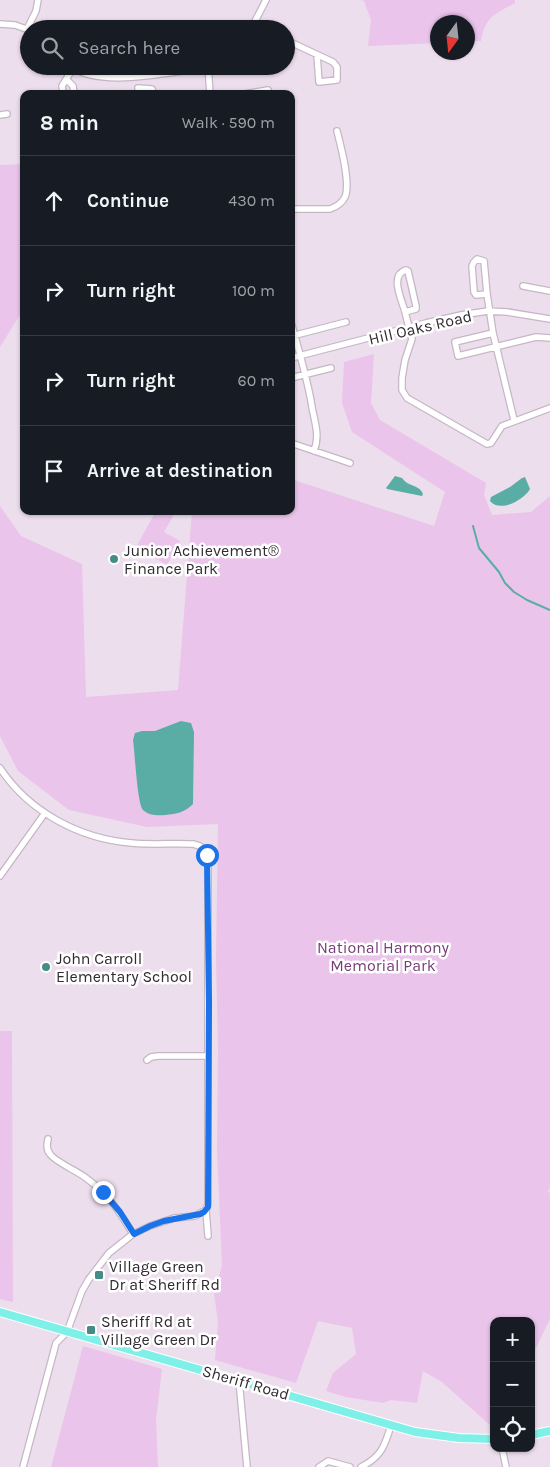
<!DOCTYPE html>
<html lang="en">
<head>
<meta charset="utf-8">
<style>
  :root { --surface:#171b24; --page:#20242c; --text:#f1f3f6; --muted:#9ea1a6; --line:#363941 }
  body { margin:0; font-family:Karla,sans-serif; background:var(--page); color:var(--text) }
  .controls { position:absolute; right:15px; bottom:15px; display:grid; overflow:hidden; border-radius:10px; box-shadow:0 1px 4px #0004 }
  .controls button { width:45px; height:45px; display:grid; place-items:center; padding:0; border:0; border-bottom:1px solid var(--line); background:var(--surface); color:var(--text); font:25px sans-serif }
  .compass { position:absolute; left:430px; top:15px; width:45px; height:45px; border-radius:50%; background:var(--surface); box-shadow:0 1px 4px #0004; rotate:195deg }
  .stop { position:absolute; width:15px; height:15px; margin:-11px; border:4px solid #1a73e8; border-radius:50%; background:#fff }
  .stop.end { background:#1a73e8; border-color:#fff; box-shadow:0 1px 5px #0008 }
  .list { margin:0; padding:0; list-style:none }
  h2 { display:flex; justify-content:space-between; align-items:center; height:65px; margin:0; padding:0 20px; font-size:21px }
  h2 small { font-size:16px; font-weight:400; color:var(--muted) }
  .list li { display:grid; grid-template-columns:32px 1fr auto; gap:15px; align-items:center; box-sizing:border-box; height:90px; padding:0 20px; border-top:1px solid var(--line) }
  .list b { display:block; font-size:19px; white-space:nowrap }
  .list em { font-size:16px; font-style:normal; color:var(--muted) }
  .icon { flex:none; width:28px; height:28px; fill:none; stroke:currentColor; stroke-width:2; stroke-linecap:round; stroke-linejoin:round }
  .map { position:relative; flex:none; width:550px; height:1467px; overflow:hidden }
  .search { position:absolute; background:var(--surface); box-shadow:0 1px 4px #0004; left:20px; top:20px; width:275px; height:55px; display:flex; align-items:center; gap:12px; box-sizing:border-box; padding:0 18px; border-radius:28px; color:var(--muted); font-size:19px }
  .panel { position:absolute; background:var(--surface); box-shadow:0 1px 4px #0004; left:20px; top:90px; width:275px; height:425px; border-radius:10px }
  .map>svg:first-child { display:block }
  .green { fill:#eac4ea }
  .water { fill:#5aada5 }
  .lines { fill:none; stroke-linecap:round; stroke-linejoin:round }
  .stream { stroke:#5aada5; stroke-width:2 }
  .minor-casing { stroke:#c5b7c5; stroke-width:8 }
  .major-casing { stroke:#fff; stroke-width:10 }
  .minor { stroke:#fff; stroke-width:5.5 }
  .major { stroke:#7ff0e8; stroke-width:8 }
  .route { stroke:#1a73e8; stroke-width:6 }
  .poi-dot { fill:#468c86; stroke:#fff; stroke-width:2 }
  .labels { text-anchor:middle; stroke-width:5; stroke-linejoin:round; paint-order:stroke }
  .street-label { font-size:16px; fill:#312c31; stroke:#fff }
  .poi-label { font-size:16px; fill:#312c31; stroke:#fff; text-anchor:start }
  .park-label { font-size:16px; fill:#763e77; stroke:#fff }
</style>
</head>
<body>
<div class="map">
<svg width="550" height="1467" viewBox="0 0 550 1467">
  <rect width="100%" height="100%" fill="#eddeed"/>
  <path class="green" d="M361,0H515V3C496,14 485,16 481,41H468V22H438L437,43L368,46L371,20L364,1Z
    M24,164V308L0,347V165Z
    M374,354L371,403L380,420L486,483L484,495L492,515L531,512L550,496V1187L548,1192L550,1193V1319L531,1358V1321H494V1424L492,1427L442,1382L423,1371L417,1403L391,1400L383,1403L346,1397L326,1391L333,1373L356,1354L352,1328L318,1321L296,1383L215,1360L218,1322L214,1293L222,1265L217,1151L218,1048L216,958L218,824L147,827L69,810L18,771L0,736V506L21,536L82,564L86,697L178,690L192,511H291V479L434,526L445,492L352,432L342,403L344,362Z
    M156,511H176L164,532L180,541L167,565L136,547Z
    M0,1031H12L13,1302L0,1299Z
    M83,1346L162,1369L156,1420L158,1467H51Z"/>
  <path class="water" d="M395,476L402,478C408,487 419,484 423,494L422,496L387,489L386,488Z
    M525,477L530,489C524,500 500,513 490,501L491,497L510,487L522,478Z
    M181,721L191,723L194,732L193,804C185,812 177,814 165,815C158,816 148,815 143,810C137,803 135,753 133,740L135,733L142,731H155Z"/>
  <g class="lines">
    <path class="stream" d="M473,526L479,548L499,572L505,583L514,592L527,600L550,610"/>
    <g class="minor-casing">
      <path id="minor" d="M0,24L15,25L29,30
        M254,24L264,29
        M27,29L36,11L38,0
        M251,29L266,0
        M286,40L333,62L337,67V80L319,82L317,55
        M71,66C97,88 164,73 197,69L205,66
        M208,66L210,94
        M67,80L73,86L74,94
        M63,94L62,86L73,68
        M139,94L138,88L152,89L154,94
        M244,94L268,90
        M0,115L7,114
        M291,209H330C336,207 342,203 345,197C351,183 341,147 337,131
        M477,259L484,261L487,294L476,295L474,292L472,266L474,262Z
        M406,270L408,271L416,306V309L405,312C402,300 389,275 406,270Z
        M523,286L550,291
        M487,294L493,333L514,420
        M405,312L412,339L405,360L402,378V390L407,398L487,444L491,443L502,426L550,408
        M291,322C298,348 306,374 311,401C313,418 321,434 314,451
        M493,333L455,342L458,356L536,337L550,338
        M292,336L346,322
        M291,358L426,323L461,315L488,311L507,312L550,319
        M291,378L331,368
        M291,443L350,463
        M0,768C29,812 80,839 132,843C152,845 173,843 193,844C202,846 206,849 208,858V1204L206,1210L208,1236
        M0,876L45,813
        M147,1060L151,1057L158,1056H208
        M48,1139C47,1144 46,1149 50,1154C54,1161 77,1171 86,1178C107,1193 120,1212 133,1234
        M239,1380L247,1467
        M502,1448L506,1467
        M23,1467L56,1343L67,1332L82,1291L89,1279L109,1253L133,1234L150,1226L174,1218L195,1216L206,1210
        M319,1467L328,1461L350,1467
        M361,1467C381,1457 385,1446 391,1425"/>
    </g>
    <g class="major-casing">
      <path id="major" d="M0,1312L415,1432L459,1438L494,1439
        M531,1435L550,1431"/>
    </g>
    <use href="#minor" class="minor"/>
    <use href="#major" class="major"/>
  </g>
  <g class="lines">
    <path class="route" d="M103,1192L120,1212L134,1234L150,1226L164,1221L200,1214L204,1212L208,1207L209,1002L207,855"/>
  </g>
  <g class="poi-dot">
    <circle cx="114" cy="559" r="5"/>
    <circle cx="46" cy="967" r="5"/>
    <rect x="94" y="1270" width="10" height="10" rx="2.5"/>
    <rect x="86" y="1325" width="10" height="10" rx="2.5"/>
  </g>
  <g class="labels">
    <g class="street-label">
      <text transform="translate(420 327) rotate(-13)" y="6">Hill Oaks Road</text>
      <text transform="translate(246 1382) rotate(16)" y="6">Sheriff Road</text>
    </g>
    <g class="poi-label">
      <text x="124" y="556">Junior Achievement®<tspan x="124" dy="18">Finance Park</tspan></text>
      <text x="56" y="964">John Carroll<tspan x="56" dy="18">Elementary School</tspan></text>
      <text x="109" y="1272">Village Green<tspan x="109" dy="18">Dr at Sheriff Rd</tspan></text>
      <text x="101" y="1327">Sheriff Rd at<tspan x="101" dy="18">Village Green Dr</tspan></text>
    </g>
    <g class="park-label">
      <text x="383" y="953">National Harmony<tspan x="383" dy="18">Memorial Park</tspan></text>
    </g>
  </g>
</svg>
<div class="controls">
<button>+</button>
<button>−</button>
<button><svg class="icon" aria-label="locate" viewBox="0 0 24 24"><circle cx="12" cy="12" r="6"/><path d="M12 2v4M12 18v4M2 12h4M18 12h4"/></svg></button>
</div>
<svg class="compass" viewBox="-18 -18 36 36"><path d="M0-13l5 13h-10z" fill="#e53935"/><path d="M0 13l5-13h-10z" fill="#9ea1a6"/></svg>
<div class="stop" style="left:207px;top:855px"></div>
<div class="stop end" style="left:103px;top:1192px"></div>
<div class="search"><svg class="icon" aria-label="search" viewBox="0 0 24 24"><circle cx="10" cy="10" r="6"/><path d="M15 15l6 6"/></svg>Search here</div>
<section class="panel">
<h2>8 min<small>Walk · 590 m</small></h2>
<ul class="list">
<li><svg class="icon" aria-label="ahead" viewBox="0 0 24 24"><path d="M12 20V5M6 11l6-6 6 6"/></svg><div><b>Continue</b></div><em>430 m</em></li>
<li><svg class="icon" aria-label="right" viewBox="0 0 24 24"><path d="M7 20v-9h11M14 6l5 5-5 5"/></svg><div><b>Turn right</b></div><em>100 m</em></li>
<li><svg class="icon" aria-label="right" viewBox="0 0 24 24"><path d="M7 20v-9h11M14 6l5 5-5 5"/></svg><div><b>Turn right</b></div><em>60 m</em></li>
<li><svg class="icon" aria-label="arrive" viewBox="0 0 24 24"><path d="M6 21V4h12l-3 4 3 4H6"/></svg><div><b>Arrive at destination</b></div></li>
</ul>
</section>
</div>
</body>
</html>
